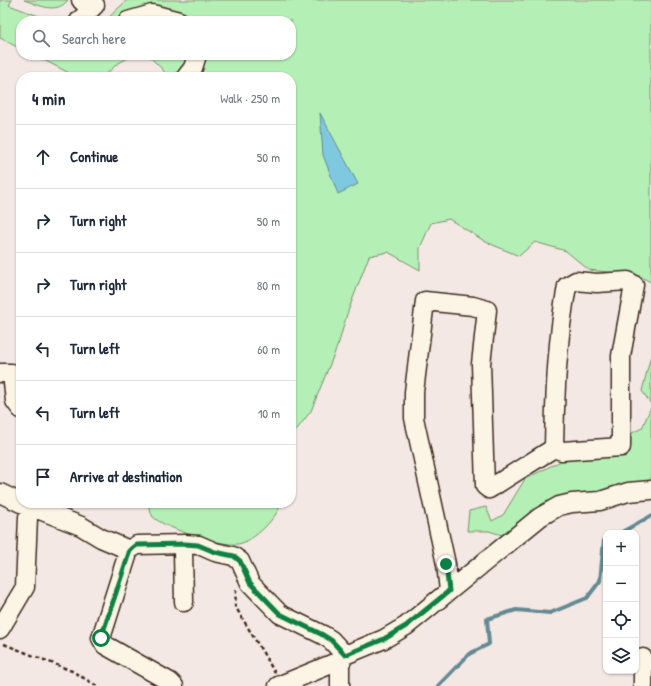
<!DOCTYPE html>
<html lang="en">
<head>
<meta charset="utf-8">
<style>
  :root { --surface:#fff; --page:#f2f2f3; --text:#1f2937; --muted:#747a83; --line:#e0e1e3 }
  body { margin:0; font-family:"Patrick Hand",sans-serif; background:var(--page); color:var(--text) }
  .controls { position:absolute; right:12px; bottom:12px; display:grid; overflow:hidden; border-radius:8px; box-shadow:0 1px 3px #0004 }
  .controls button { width:36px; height:36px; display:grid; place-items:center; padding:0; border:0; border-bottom:1px solid var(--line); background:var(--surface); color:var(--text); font:20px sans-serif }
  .stop { position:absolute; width:12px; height:12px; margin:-9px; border:3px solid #0b8043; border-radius:50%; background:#fff }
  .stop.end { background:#0b8043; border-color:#fff; box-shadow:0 1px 4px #0008 }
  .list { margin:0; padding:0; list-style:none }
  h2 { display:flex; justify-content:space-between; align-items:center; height:52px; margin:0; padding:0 16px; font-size:17px }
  h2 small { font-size:13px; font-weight:400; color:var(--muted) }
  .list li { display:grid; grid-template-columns:26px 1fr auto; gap:12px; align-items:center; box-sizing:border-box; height:64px; padding:0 16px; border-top:1px solid var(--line) }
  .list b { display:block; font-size:15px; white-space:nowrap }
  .list em { font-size:13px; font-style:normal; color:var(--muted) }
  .icon { flex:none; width:22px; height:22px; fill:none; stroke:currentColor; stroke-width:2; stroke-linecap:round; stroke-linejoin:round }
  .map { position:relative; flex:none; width:651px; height:686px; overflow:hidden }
  .search { position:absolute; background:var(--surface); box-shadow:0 1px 3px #0004; left:16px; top:16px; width:280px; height:44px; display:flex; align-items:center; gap:10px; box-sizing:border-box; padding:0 14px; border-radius:16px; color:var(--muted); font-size:15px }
  .panel { position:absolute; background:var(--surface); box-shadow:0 1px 3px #0004; left:16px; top:72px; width:280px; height:436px; border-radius:16px }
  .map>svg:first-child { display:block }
  .green { fill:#b4f0b5; stroke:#788d6a }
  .water { fill:#7fc9e0; stroke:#648992 }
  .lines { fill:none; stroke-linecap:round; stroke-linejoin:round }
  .stream { stroke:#648992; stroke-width:4 }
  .minor-casing { stroke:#3b2a1e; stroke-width:21 }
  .path { stroke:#3b2a1e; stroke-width:2.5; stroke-dasharray:4 3; stroke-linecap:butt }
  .minor { stroke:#fcf5e5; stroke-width:18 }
  .route { stroke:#0b8043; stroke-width:5 }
</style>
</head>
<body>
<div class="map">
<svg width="651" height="686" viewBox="0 0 651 686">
  <rect width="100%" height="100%" fill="#f4e8e5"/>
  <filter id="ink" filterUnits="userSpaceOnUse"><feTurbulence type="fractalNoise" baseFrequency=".025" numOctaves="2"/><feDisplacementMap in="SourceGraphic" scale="8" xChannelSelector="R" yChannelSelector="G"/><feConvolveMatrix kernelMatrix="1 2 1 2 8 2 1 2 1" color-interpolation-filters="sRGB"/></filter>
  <g filter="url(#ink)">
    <path class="green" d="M0,0H12L9,5L52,21H21V49L0,38Z
      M24,0H68C56,15 39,5 24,0Z
      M127,0H651V282L637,275L589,270L566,251L535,242L519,256L486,242L449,219L431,223L420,248V270L388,252L369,256L347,314L339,342L311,411L291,437V77H165L164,71L148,55H291V21H105Z
      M34,55H133L117,64L103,77H77Z
      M651,355V404L642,391Z
      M651,407V484L518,527L502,535L489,531H467L469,511L486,507L492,521L503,515L525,479L563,460L614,457L627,448L632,433L642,428Z
      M147,503H281C278,517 253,542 238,544C221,546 166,529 153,517C151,514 149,507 147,503Z"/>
    <path class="water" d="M320,113L358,184L338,194L323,155Z"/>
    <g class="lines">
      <path class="stream" d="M620,533L651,516
        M438,686L469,654L489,644L487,619L516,610L550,613L587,598L600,581L604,541L606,540"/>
      <g class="minor-casing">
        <path id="minor" d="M79,21L95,5L83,2L81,0
          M128,21L152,14L179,21
          M186,77L193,68L197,55
          M576,281L597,283L628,281L634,285L621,356V447L562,451L554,448C555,393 557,340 567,286Z
          M0,373H12L15,401L21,409
          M0,493L21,503
          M22,503L81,526L101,538L129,550
          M449,591L446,564L414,418V392L425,301L473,306L487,310L481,364L485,486L489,489L554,448
          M184,602L183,551L185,544
          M0,629L25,587L28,517L31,507
          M643,658V686
          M174,686L170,682L105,645L101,638L129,550L137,545L185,544L199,545L215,552L233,556L240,561L250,583L280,614L323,635L331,640L345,655
          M278,686L334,663L340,664
          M340,686V664L345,655L384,639L406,626L540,517L559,506L572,503L600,501L628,492L651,490"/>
      </g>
      <path class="path" d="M237,590L236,591L235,606L275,673
        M4,644L72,671L97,686"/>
      <use href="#minor" class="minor"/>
    </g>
  </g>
  <g class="lines" filter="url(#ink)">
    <path class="route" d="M101,638L130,550L137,545L185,544L198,545L215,552L234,556L240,561L250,583L280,614L323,635L331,640L345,655L384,639L406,626L449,591L446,564"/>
  </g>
</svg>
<div class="controls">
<button>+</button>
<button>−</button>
<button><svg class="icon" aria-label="locate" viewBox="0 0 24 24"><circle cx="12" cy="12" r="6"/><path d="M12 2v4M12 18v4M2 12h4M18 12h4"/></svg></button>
<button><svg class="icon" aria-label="layers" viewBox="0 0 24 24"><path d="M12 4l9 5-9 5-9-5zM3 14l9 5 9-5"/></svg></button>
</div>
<div class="stop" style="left:101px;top:638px"></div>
<div class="stop end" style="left:446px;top:564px"></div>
<div class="search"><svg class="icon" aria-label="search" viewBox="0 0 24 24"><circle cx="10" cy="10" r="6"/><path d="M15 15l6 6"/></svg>Search here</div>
<section class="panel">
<h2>4 min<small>Walk · 250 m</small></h2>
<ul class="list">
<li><svg class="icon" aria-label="ahead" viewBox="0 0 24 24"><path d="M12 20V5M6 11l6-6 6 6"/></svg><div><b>Continue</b></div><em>50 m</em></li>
<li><svg class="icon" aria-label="right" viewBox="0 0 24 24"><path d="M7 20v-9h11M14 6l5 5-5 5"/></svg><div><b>Turn right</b></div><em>50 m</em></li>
<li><svg class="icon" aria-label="right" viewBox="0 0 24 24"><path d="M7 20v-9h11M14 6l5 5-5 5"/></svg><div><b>Turn right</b></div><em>80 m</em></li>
<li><svg class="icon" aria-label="left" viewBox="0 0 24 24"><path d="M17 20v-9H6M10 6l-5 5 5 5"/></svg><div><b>Turn left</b></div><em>60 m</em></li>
<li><svg class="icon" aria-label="left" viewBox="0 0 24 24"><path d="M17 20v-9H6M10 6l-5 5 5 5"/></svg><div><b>Turn left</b></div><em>10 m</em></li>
<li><svg class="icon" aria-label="arrive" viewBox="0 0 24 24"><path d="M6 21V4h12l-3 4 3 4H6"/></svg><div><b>Arrive at destination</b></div></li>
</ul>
</section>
</div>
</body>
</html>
